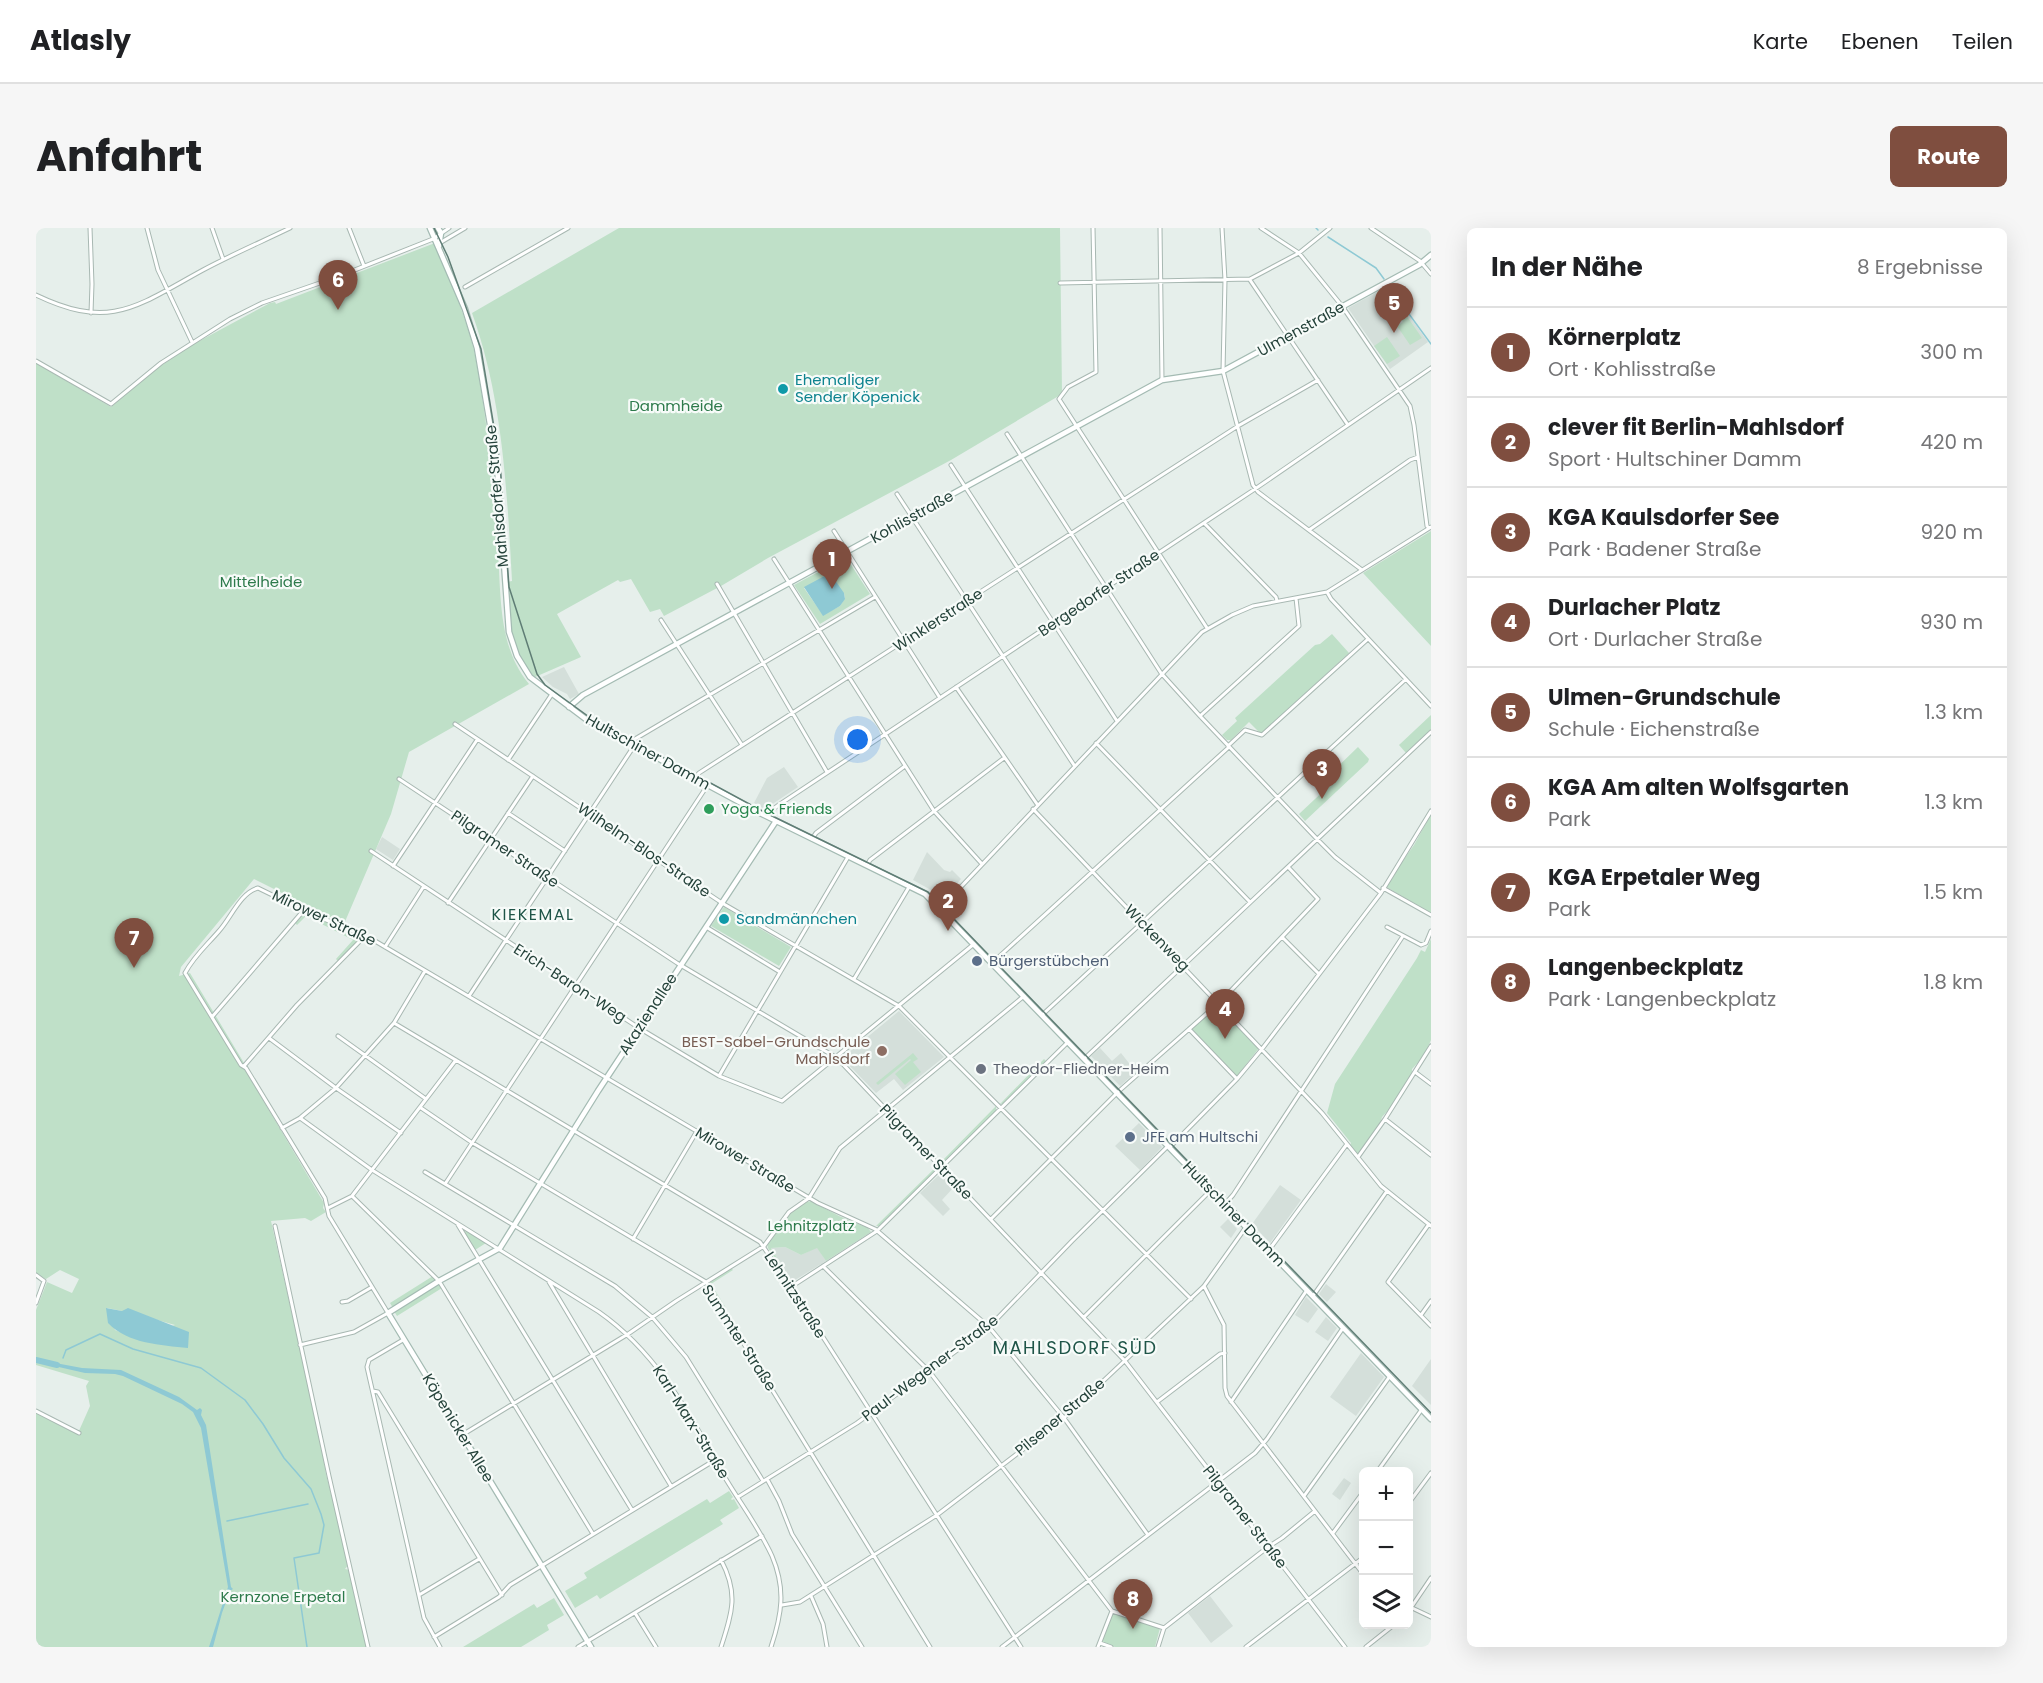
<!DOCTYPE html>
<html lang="de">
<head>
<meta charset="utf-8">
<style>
  :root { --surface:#fff; --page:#f6f6f6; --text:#202124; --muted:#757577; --line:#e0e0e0; --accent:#7f4e3f }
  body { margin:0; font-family:Poppins,sans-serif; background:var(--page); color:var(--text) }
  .controls { position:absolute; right:18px; bottom:18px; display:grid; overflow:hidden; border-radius:9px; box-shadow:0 6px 24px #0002 }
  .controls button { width:54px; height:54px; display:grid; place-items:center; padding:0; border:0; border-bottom:2px solid var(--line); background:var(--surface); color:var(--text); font:30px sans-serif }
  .you { position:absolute; left:822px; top:512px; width:21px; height:21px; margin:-15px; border:4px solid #fff; border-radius:50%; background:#1a73e8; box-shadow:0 0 0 9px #1a73e833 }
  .badge { display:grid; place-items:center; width:39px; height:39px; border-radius:50%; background:var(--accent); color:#fff; font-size:20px; font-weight:700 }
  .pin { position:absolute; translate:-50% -50px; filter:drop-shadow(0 2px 3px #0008) }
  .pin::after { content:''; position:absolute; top:32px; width:21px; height:18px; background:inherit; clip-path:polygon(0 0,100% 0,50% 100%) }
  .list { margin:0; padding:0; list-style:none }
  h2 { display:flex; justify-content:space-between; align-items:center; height:78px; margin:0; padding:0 24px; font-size:26px }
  h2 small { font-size:20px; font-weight:400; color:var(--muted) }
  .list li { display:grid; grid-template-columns:39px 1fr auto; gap:18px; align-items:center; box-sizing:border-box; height:90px; padding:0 24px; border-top:2px solid var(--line) }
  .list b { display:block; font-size:22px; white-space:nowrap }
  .list p { margin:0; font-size:20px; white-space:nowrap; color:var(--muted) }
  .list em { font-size:20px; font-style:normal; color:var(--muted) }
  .icon { flex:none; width:33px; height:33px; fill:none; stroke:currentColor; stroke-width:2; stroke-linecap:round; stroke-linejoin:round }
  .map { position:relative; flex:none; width:1395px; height:1419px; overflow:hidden; border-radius:9px }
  header { display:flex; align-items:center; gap:36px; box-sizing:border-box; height:84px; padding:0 30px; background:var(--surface); border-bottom:2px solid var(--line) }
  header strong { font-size:28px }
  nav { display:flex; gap:33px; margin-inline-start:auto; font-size:21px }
  .intro { display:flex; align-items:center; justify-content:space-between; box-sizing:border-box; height:144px; padding:0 36px }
  h1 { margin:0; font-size:42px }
  .button { padding:15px 27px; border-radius:9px; background:var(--accent); color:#fff; font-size:21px; font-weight:700 }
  main { display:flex; gap:36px; padding:0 36px }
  aside { flex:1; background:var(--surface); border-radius:9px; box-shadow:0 6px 24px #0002 }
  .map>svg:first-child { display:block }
  .built { fill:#d4dfda }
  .green { fill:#bfe0c8; fill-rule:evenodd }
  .water { fill:#8ec9d4 }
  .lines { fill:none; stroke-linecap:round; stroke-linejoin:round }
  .stream { stroke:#8ec9d4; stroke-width:1.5 }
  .river { stroke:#8ec9d4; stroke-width:6 }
  .street-casing { stroke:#a8b8b2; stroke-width:5 }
  .secondary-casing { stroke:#a4bbb3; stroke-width:7 }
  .street { stroke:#fff; stroke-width:3 }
  .secondary { stroke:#fff; stroke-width:4.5 }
  .tram { stroke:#5f7d75; stroke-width:1.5 }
  .culture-dot { fill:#0f9aa8; stroke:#f7fbf9; stroke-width:2 }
  .leisure-dot { fill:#2e9e5b; stroke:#f7fbf9; stroke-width:2 }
  .service-dot { fill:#5c6f8a; stroke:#f7fbf9; stroke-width:2 }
  .education-dot { fill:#8d6e63; stroke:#f7fbf9; stroke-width:2 }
  .worship-dot { fill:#6b7280; stroke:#f7fbf9; stroke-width:2 }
  .labels { text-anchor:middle; stroke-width:4.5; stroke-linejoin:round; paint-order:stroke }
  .street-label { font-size:15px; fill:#24423a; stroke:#f7fbf9 }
  .culture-label { font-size:15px; fill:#0d838f; stroke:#f7fbf9; text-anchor:start }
  .park-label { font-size:15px; fill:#2d7a4b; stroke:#f7fbf9 }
  .leisure-label { font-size:15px; fill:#27864d; stroke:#f7fbf9; text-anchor:start }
  .service-label { font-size:15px; fill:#4e5e75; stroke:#f7fbf9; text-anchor:start }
  .education-label { font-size:15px; fill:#785e54; stroke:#f7fbf9; text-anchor:end }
  .worship-label { font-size:15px; fill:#5b616d; stroke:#f7fbf9; text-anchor:start }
  .neighbourhood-label { font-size:16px; letter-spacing:1.5px; fill:#1f5548; stroke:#f7fbf9 }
  .quarter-label { font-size:18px; letter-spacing:1.5px; fill:#1f5548; stroke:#f7fbf9 }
</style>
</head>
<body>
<header>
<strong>Atlasly</strong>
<nav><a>Karte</a><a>Ebenen</a><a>Teilen</a></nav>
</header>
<div class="intro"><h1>Anfahrt</h1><a class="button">Route</a></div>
<main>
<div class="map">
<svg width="1395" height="1419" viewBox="0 0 1395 1419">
  <rect width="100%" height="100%" fill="#e6efeb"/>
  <path class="built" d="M1352,58L1392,114L1354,141L1312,80Z
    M528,439L543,466L534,471L531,466L517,459L506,449Z
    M748,539L762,559L729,581L718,575L731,550Z
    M346,609L364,621L357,632L340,621Z
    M891,624L908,642L914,644L916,642L925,651L906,672L895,662L877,652Z
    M863,783L908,829L867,862L858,851L840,865L806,830Z
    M1064,820L1076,833L1085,825L1100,844L1084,858L1055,828Z
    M1103,895L1126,919L1104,942L1079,918Z
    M905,945L918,959L906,972L914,981L907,988L884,965Z
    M1244,957L1265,972L1234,1015L1216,996Z
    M1192,991L1201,1001L1195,1010L1184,999Z
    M749,1019L765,1027L781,1019L790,1033L756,1054L735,1020Z
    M1290,1056L1300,1064L1291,1074L1283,1066Z
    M1270,1069L1282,1081L1272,1095L1259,1087Z
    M1290,1089L1301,1100L1292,1113L1279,1104Z
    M1325,1125L1348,1149L1320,1188L1294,1169Z
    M1395,1131V1177L1376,1158Z
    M1308,1250L1315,1255L1304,1272L1296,1266Z
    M1174,1368L1197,1398L1175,1415L1152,1385Z"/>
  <path class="green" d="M583,0H1024L1026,166L915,232L732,330L685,358L628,388L624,381L614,384L595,351L584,354L582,352L521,386L545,429L499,449C471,426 474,387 471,354L476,353C471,263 467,171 436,85Z
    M399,15C413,50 429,86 438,122C442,142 445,161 448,181C455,227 458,275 462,321C465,367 462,419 493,456L373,524L355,586L308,696L218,651L145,739L143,748L154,745L223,860L221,862L288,975L287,980L290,984L275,993L269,990L235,993L284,1210L290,1246L313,1336L309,1341L314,1342L331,1419H0V1183L42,1205L54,1178L50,1158L53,1153L0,1137V1082L11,1054L36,1065L43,1051L24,1042L10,1051L0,1046V135L75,179L120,141L156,117L234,75L239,74L240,76ZM71,1080L111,1088L114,1090L139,1097L99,1110L79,1102Z
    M1368,84L1386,110L1374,117L1361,98L1367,94L1363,88Z
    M1351,109L1364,128L1351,136L1338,118Z
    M1395,303V418L1327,345Z
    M810,329L834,366L784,396L758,357ZM768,360L808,365L809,370L804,378L787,387Z
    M1296,406L1313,425L1226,505L1223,504L1213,494L1195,512H1191L1186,507L1201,493L1199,490L1279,417L1284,416Z
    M1395,487V501L1370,525L1363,517Z
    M1322,519L1333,531L1332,534L1269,593L1263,586L1295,556L1290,550Z
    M1395,586V686L1349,658L1378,617Z
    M688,679L755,719L743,738L675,698Z
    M270,685L322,707L323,712L302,733L300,731L317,712L270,688L261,697L259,695Z
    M1395,711V812L1388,828L1376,841V845L1355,879L1346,889L1344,896L1323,925H1321L1314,917L1315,915L1291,885L1299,856L1381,730L1385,722L1389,724Z
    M1181,778H1184L1188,782L1186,784L1183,781L1178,786L1183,792L1189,786L1192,789L1194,788L1223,820L1201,848L1157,803V799Z
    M877,825L882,831L877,834L885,844L869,857L859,846L875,832L874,831L842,857L840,855Z
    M1008,831L1010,833L967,876L961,875H965Z
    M960,878V883L907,935L905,934Z
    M900,939L901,941L843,998H840Z
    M775,973L803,988L832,1000L835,1004L790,1033L781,1020L765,1027L749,1019L735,1020L756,1054L755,1055L732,1020L731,1016C743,1000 754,977 775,973Z
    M430,1003L450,1015L439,1022L428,1004Z
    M695,1040L697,1042L675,1056L690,1080L688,1082L673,1055Z
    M397,1048L400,1053L357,1080L354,1075Z
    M401,1057H404L406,1060L361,1088L358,1083Z
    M693,1263L697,1269L695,1271L696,1272L698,1271L703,1280L684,1292L687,1296L564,1371L561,1367L539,1380L529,1363L551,1350L548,1345L671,1271L674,1275Z
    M518,1370L528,1387L511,1397L513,1402L485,1419H427L498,1376L501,1380Z
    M1077,1385L1124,1400L1119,1419H1079L1066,1415V1411Z"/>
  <path class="water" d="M794,345L808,365L809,371L804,378L787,388L768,359Z
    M70,1080L86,1083L92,1080L153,1104L152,1120C125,1117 92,1116 72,1095Z
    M14,1134L46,1140L85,1142L143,1169L161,1182L164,1180L166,1182L165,1187L170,1197L195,1359L197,1361L194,1363L186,1385L177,1419H173L192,1359L165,1200L157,1184L146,1176L87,1148L79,1146L49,1145L14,1137Z"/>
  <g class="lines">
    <path class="stream" d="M1280,0L1282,2
      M1292,9L1340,40L1348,51
      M1354,60L1395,116
      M27,1130L30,1122L64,1106L97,1121L165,1140L209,1172L227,1196L248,1230L275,1261L285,1286L288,1297L283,1325L258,1330L271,1419
      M191,1293L272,1276"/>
    <path class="river" d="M0,1132L21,1137"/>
    <g class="street-casing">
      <path id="street" d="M54,0L56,56L55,85
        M111,0L122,42L156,114
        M176,0L187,31
        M313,0L328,38
        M1057,0L1060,144L1032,159L1023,171L1171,400
        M1124,0L1126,152
        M1186,0L1189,52L1187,143L1217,257L1222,264L1326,342
        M1225,0L1263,25L1306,78L1374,178L1378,197L1391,298L1393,300
        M1335,0L1384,33L1395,46
        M402,16L429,0
        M1214,52L1312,197
        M1024,55L1214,51L1263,25L1294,0
        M429,59L532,0
        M0,67C75,103 101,78 167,42C195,27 225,14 254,0
        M0,133L75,176L125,135L194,91L226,75L301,49L397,11L413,0
        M971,206L1125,445L1164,488L1281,611L1299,629L1345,665
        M915,237L1081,493
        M861,266L1038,537
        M1168,295L1240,369L1241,373
        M1273,302L1374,232L1382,229
        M798,303L904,470
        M738,331L898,583L946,636
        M681,356L791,544
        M1291,364L1295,371L1395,478
        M625,392L706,517
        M920,459L1001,576
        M1164,488L1263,398L1260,370
        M419,496L686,675L863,778L1155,1071
        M1060,515L1214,674
        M596,517L599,511L839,369
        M1192,518L1209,502L1226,507L1332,411
        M472,532L516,466
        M659,550L663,545L1202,198L1282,152
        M363,551L641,735L801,830L1089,1133L1309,1419
        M997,581L1286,885L1345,958L1395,998
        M472,585L529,623
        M730,588L733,584L744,576L1219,261L1395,140
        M776,611L780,605L869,538
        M335,623L603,800L683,848L746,873L938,716
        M831,637L834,632L968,530
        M357,638L441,512
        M1347,660L1395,687
        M412,675L497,548
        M904,681L1166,404L1196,387L1217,378L1291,364L1395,299
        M670,699L744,744
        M1351,699L1385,717L1390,715L1395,703
        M1246,709L1283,746
        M349,719L388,658
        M956,735L1193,519
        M818,751L873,659
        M433,768L598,518
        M1006,787L1370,451
        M176,789L268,682
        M358,795L724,1014L755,1059L985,1419
        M1153,801L1201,851
        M302,808L390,871
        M233,810L300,860L365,905
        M1048,831L1395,504
        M208,838L261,777L325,712L327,708
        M1379,844L1395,856
        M683,848L812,629
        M385,880L435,914L670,1054L894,1419
        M264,890L336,942L563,1084C616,1121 650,1178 680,1234C697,1266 721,1295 736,1328C750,1361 746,1386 735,1419
        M1349,891L1395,927
        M246,900L264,890L300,860L358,795L389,743
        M1134,919L1201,851L1226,821L1345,665L1395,583
        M1322,929L1349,891L1395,818
        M389,944L579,1058L616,1089L650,1129L727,1253
        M409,956L671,558
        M316,968L403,1053L557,1306
        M1189,976L1197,967L1367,708
        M292,980L316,968L420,832
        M955,991L1083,863L1186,772L1282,671L1252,639
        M1393,996L1352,1054L1395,1098
        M422,997L596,1282
        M239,998L293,1248L332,1419
        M597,1011L661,903
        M1233,1022L1311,916
        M787,1038L893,1143L1076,1383
        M0,1047L8,1053L0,1075
        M513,1054L635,1258
        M1168,1058L1188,1097L1189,1160L1191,1168L1328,1347
        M755,1059L841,1003L1032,814
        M1277,1068L1351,963
        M306,1074L312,1073L336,1059
        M1385,1087L1395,1073
        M1048,1089L1175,962
        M367,1112L333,1132L331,1139L388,1390L404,1419
        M264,1117L318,1104L352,1085L293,988L289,970L210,840L205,837L149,745C158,728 171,717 183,703C195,690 204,665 222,660L271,684L334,710L782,975L839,1001L953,1099L1028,1190L1112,1307
        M337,1163L342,1164L466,1367
        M1121,1174L1184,1126L1189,1125
        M1195,1174L1271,1062
        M0,1183L43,1205
        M426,1207L592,1106L640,1073L728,1018L753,984L773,970L804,920L988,768
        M1341,1244L1386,1181
        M731,1251L743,1273L756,1306L826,1419
        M1268,1268L1354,1148
        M702,1269L821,1195L953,1099L1036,1013L1132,918
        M1372,1276L1395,1245
        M1297,1305L1328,1263
        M383,1367L443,1331
        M775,1368L787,1396L791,1419
        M746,1377L764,1374L901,1287L1028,1190L1168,1058L1210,999
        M1372,1378L1395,1389
        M1076,1383L1128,1400
        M1372,1384L1395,1350
        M599,1385L620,1419
        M1128,1400L1232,1319L1246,1310L1279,1283
        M398,1409L463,1369L474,1357L679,1232
        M1064,1415L1075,1419
        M542,1419L726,1308
        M685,1419C696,1385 703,1366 685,1332
        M966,1419L1219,1225L1231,1211L1307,1100
        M1062,1419L1076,1383
        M1122,1419L1128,1400
        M1210,1419L1328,1329
        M1330,1419L1359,1396"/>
    </g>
    <g class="secondary-casing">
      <path id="secondary" d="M394,0L429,81L441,120L461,237L473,404L481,428L494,449L551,492L722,584L889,666L1395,1191
        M402,0L405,5L403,18
        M533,479L547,467L1126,152L1187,143L1383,37L1395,27
        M555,1419L352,1085L403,1053L464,1020L562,863L740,593"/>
    </g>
    <use href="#street" class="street"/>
    <use href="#secondary" class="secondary"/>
    <path class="tram" d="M398,0L412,29L445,121L464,235L473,359L501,446L509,457L556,491L732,586L892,664L1395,1185"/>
  </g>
  <g class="culture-dot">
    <circle cx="747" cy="161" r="6"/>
    <circle cx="688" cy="691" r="6"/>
  </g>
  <circle class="leisure-dot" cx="673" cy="581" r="6"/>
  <g class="service-dot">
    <circle cx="941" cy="733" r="6"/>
    <circle cx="1094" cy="909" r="6"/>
  </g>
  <circle class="education-dot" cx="846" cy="823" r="6"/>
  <circle class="worship-dot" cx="945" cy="841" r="6"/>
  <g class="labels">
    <g class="street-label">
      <text transform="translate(1265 101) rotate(-29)" y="5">Ulmenstraße</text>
      <text transform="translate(461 268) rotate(-95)" y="5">Mahlsdorfer Straße</text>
      <text transform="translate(876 289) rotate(-29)" y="5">Kohlisstraße</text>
      <text transform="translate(1063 365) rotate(-34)" y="5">Bergedorfer Straße</text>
      <text transform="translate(902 392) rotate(-33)" y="5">Winklerstraße</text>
      <text transform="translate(612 524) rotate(29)" y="5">Hultschiner Damm</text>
      <text transform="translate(469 621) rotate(34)" y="5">Pilgramer Straße</text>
      <text transform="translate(608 622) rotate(34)" y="5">Wilhelm-Blos-Straße</text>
      <text transform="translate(288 690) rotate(25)" y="5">Mirower Straße</text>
      <text transform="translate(1121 710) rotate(46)" y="5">Wickenweg</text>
      <text transform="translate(534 755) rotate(33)" y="5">Erich-Baron-Weg</text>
      <text transform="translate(612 786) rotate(-57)" y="5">Akazienallee</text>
      <text transform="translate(890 924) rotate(46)" y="5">Pilgramer Straße</text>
      <text transform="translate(709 932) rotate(31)" y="5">Mirower Straße</text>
      <text transform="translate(1198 986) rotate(46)" y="5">Hultschiner Damm</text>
      <text transform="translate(759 1067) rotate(57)" y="5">Lehnitzstraße</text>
      <text transform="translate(703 1110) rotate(57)" y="5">Summter Straße</text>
      <text transform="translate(894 1140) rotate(-37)" y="5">Paul-Wegener-Straße</text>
      <text transform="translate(1024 1189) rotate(-40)" y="5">Pilsener Straße</text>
      <text transform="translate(655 1194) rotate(58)" y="5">Karl-Marx-Straße</text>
      <text transform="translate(422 1200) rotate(59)" y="5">Köpenicker Allee</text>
      <text transform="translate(1209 1289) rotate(52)" y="5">Pilgramer Straße</text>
    </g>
    <g class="culture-label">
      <text x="759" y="157">Ehemaliger<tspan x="759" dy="17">Sender Köpenick</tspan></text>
      <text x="700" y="696">Sandmännchen</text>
    </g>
    <g class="park-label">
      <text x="640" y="183">Dammheide</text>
      <text x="225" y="359">Mittelheide</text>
      <text x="775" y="1003">Lehnitzplatz</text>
      <text x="247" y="1374">Kernzone Erpetal</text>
    </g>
    <g class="leisure-label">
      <text x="685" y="586">Yoga &amp; Friends</text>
    </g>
    <g class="service-label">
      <text x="953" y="738">Bürgerstübchen</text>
      <text x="1106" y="914">JFE am Hultschi</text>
    </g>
    <g class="education-label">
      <text x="834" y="819">BEST-Sabel-Grundschule<tspan x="834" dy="17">Mahlsdorf</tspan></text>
    </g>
    <g class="worship-label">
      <text x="957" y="846">Theodor-Fliedner-Heim</text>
    </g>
    <g class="neighbourhood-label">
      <text x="497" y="692">KIEKEMAL</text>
    </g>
    <g class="quarter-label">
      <text x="1039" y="1126">MAHLSDORF SÜD</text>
    </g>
  </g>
</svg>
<div class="controls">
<button>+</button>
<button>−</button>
<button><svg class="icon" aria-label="layers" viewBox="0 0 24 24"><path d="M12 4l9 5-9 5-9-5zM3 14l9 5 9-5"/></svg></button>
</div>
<div class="you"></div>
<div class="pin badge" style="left:796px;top:361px">1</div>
<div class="pin badge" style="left:912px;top:703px">2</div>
<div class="pin badge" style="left:1286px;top:571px">3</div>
<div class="pin badge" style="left:1189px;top:811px">4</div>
<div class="pin badge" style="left:1358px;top:105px">5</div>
<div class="pin badge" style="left:302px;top:82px">6</div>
<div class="pin badge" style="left:98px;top:740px">7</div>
<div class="pin badge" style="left:1097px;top:1401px">8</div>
</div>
<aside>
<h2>In der Nähe<small>8 Ergebnisse</small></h2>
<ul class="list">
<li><span class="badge">1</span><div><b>Körnerplatz</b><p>Ort · Kohlisstraße</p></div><em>300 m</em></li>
<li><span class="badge">2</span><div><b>clever fit Berlin-Mahlsdorf</b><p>Sport · Hultschiner Damm</p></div><em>420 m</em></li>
<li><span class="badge">3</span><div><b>KGA Kaulsdorfer See</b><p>Park · Badener Straße</p></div><em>920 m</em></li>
<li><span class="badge">4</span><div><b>Durlacher Platz</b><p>Ort · Durlacher Straße</p></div><em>930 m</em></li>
<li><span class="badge">5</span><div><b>Ulmen-Grundschule</b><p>Schule · Eichenstraße</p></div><em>1.3 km</em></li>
<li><span class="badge">6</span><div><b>KGA Am alten Wolfsgarten</b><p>Park</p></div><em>1.3 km</em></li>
<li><span class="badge">7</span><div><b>KGA Erpetaler Weg</b><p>Park</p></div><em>1.5 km</em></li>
<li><span class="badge">8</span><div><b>Langenbeckplatz</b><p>Park · Langenbeckplatz</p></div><em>1.8 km</em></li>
</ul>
</aside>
</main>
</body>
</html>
